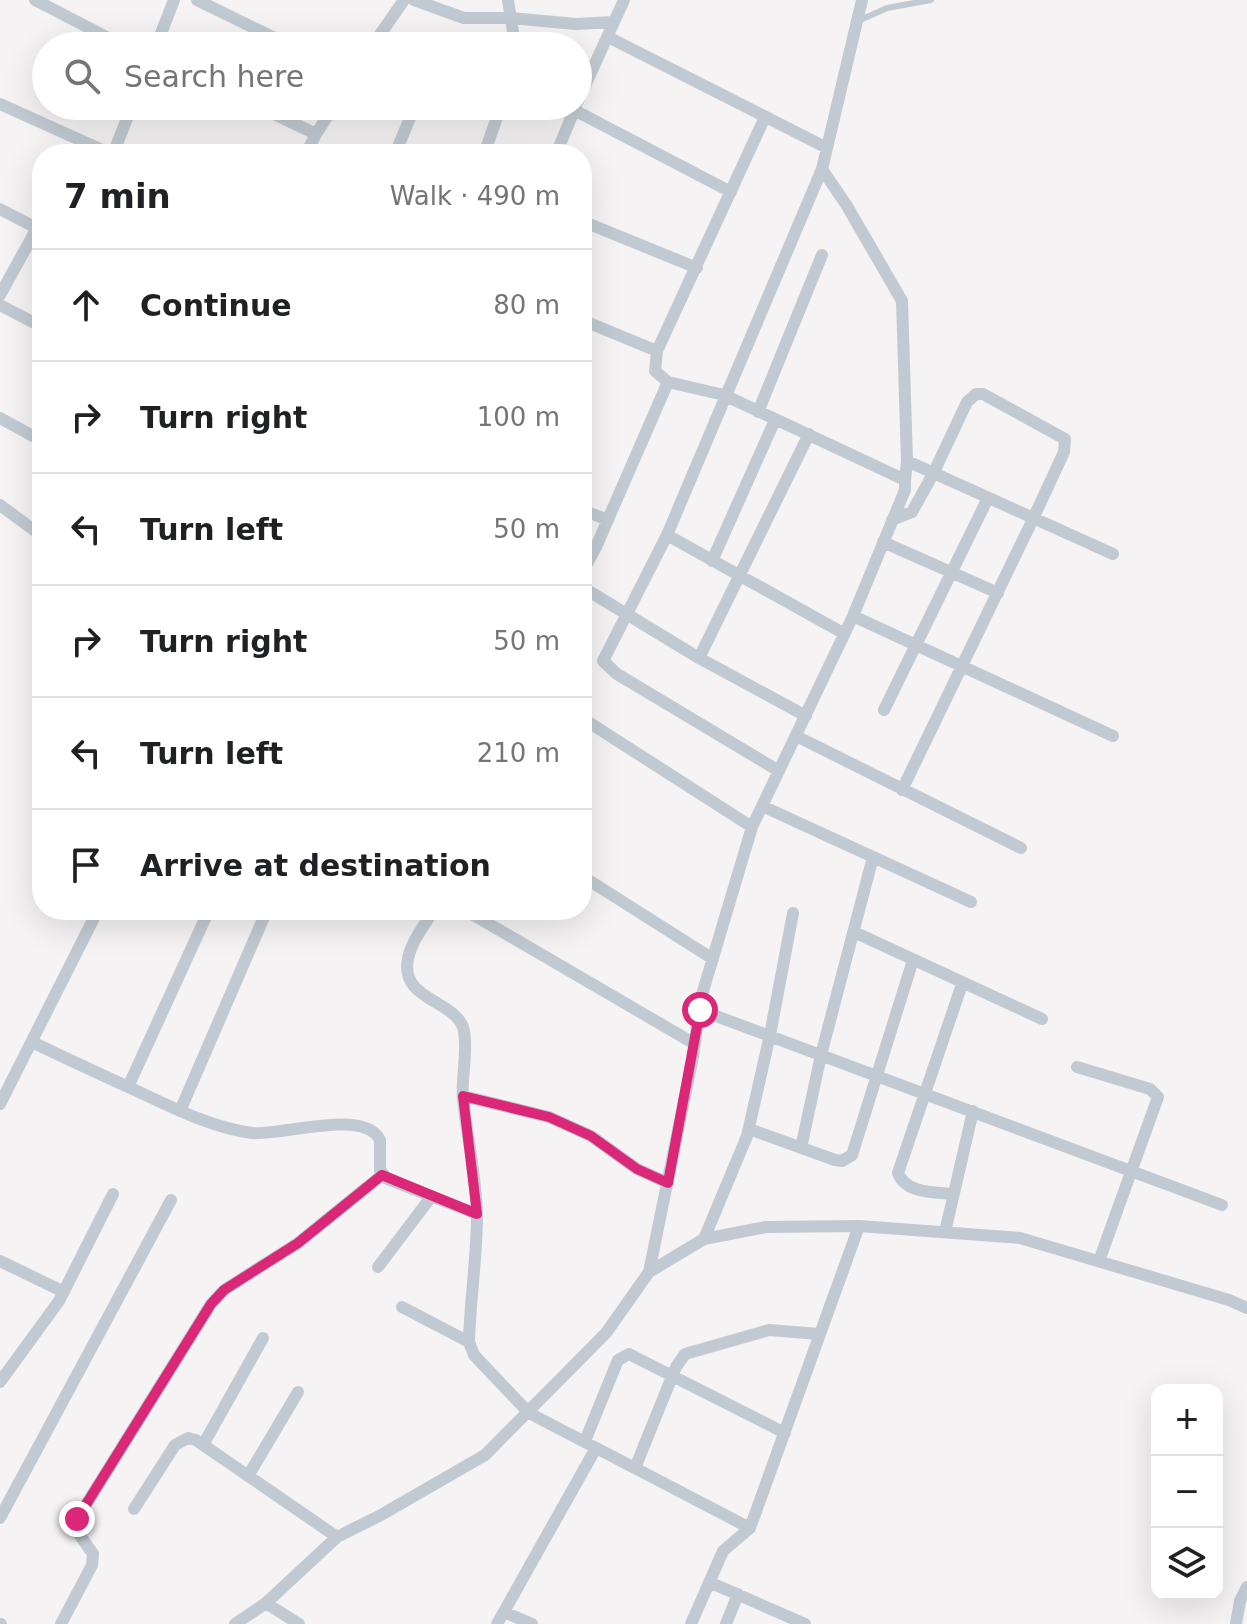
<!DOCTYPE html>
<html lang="en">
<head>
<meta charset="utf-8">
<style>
  :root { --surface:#fff; --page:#f6f6f6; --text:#202124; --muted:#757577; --line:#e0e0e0 }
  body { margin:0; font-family:"DejaVu Sans",sans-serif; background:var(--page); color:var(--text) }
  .controls { position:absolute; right:24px; bottom:24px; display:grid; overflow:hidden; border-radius:16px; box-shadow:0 8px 32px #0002 }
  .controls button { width:72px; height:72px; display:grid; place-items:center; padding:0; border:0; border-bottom:2px solid var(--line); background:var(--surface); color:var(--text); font:40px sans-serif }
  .stop { position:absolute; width:24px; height:24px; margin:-18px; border:6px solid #db2777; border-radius:50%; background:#fff }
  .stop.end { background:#db2777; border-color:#fff; box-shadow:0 2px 8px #0008 }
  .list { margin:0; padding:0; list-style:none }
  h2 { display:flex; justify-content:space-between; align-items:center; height:104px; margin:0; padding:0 32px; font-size:34px }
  h2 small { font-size:26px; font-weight:400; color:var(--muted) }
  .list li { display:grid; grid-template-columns:52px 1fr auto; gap:24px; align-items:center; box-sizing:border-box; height:112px; padding:0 32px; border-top:2px solid var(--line) }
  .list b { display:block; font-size:30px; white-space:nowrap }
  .list em { font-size:26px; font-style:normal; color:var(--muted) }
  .icon { flex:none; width:44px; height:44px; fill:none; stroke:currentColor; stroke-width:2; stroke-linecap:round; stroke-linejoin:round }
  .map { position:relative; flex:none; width:1247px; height:1624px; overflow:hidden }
  .search { position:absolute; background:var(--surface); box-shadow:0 8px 32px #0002; left:32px; top:32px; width:560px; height:88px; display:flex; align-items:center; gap:20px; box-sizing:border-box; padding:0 28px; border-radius:44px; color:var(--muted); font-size:30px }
  .panel { position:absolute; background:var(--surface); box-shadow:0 8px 32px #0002; left:32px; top:144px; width:560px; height:776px; border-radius:32px }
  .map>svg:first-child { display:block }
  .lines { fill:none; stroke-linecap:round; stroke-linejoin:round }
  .service { stroke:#c1cad2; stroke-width:6 }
  .minor { stroke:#c1cad2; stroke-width:12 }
  .route { stroke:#db2777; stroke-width:10 }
</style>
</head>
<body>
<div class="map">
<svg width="1247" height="1624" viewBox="0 0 1247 1624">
  <rect width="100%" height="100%" fill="#f5f3f3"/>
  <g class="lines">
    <path class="service" d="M858,21L887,8L931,0"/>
    <path class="minor" d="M35,0L124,46
      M197,0L291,46
      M414,0L464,18H511L576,24L614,22
      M508,0L513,32L512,46
      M608,37L827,148
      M156,46L174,0
      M372,46L404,0
      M578,101L624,0
      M0,104L111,154
      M257,106L316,134L306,154
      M574,110L731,192
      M316,134L334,106
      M113,154L132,106
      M395,154L415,106
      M484,154L501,106
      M556,154L576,106
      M822,169L847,206L902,301L907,461L905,480
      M0,209L42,231
      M582,221L697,268
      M0,295L37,228
      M0,305L42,327
      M582,320L657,351
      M668,382L655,371L657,351L765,117
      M758,412L822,255
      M0,418L42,441
      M907,461L1113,554
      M0,505L42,536
      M582,510L608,520
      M892,520L912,512L933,474L967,402L976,394H983L1065,439L1064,452L1033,519L902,790
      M667,535L843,633
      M883,542L998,593
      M712,561L775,420
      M582,587L699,658L806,716
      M853,616L1113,736
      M699,658L809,434
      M884,710L988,498
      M582,718L752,827
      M796,736L1021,848
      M779,771L617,674L603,661L667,535L822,169L862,0
      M762,806L971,902
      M582,876L713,959
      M286,910H304
      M433,910C425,926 411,941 408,959C399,1001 458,1000 464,1031C468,1053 461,1077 463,1099C467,1137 476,1175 477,1214C477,1257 470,1300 469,1342L474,1355L529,1413L750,1528
      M465,910L695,1044
      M854,932L1042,1019
      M700,1010L1222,1205
      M32,1042C67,1059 102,1075 137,1091C173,1108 213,1128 252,1133C282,1136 364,1108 380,1140V1170L387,1179L477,1214
      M1077,1067L1150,1089L1158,1097L1099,1261
      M128,1087L209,910
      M463,1096L549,1117L591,1136L637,1169L668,1183
      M0,1104L98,910
      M180,1111L267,910
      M749,1129L835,1160L842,1161L852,1155L913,960
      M801,1148L821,1055L873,857
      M953,1194C935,1192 906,1194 898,1173L962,984
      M945,1232L973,1111
      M704,1239L747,1136L770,1035L793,913
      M0,1261L64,1292
      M378,1267L431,1197
      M649,1272L704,1239L766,1227L859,1226L1020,1238L1229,1300L1247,1308
      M402,1307L469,1342
      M0,1382L59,1301L113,1194
      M585,1441L618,1360L629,1354L785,1433
      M203,1445L263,1338
      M635,1468L676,1367L685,1354L769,1330L819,1334
      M248,1476L298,1392
      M134,1509L175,1445L188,1438L196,1440L337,1537
      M0,1518L171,1200
      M709,1582L805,1624
      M266,1603L299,1624
      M504,1612L532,1624
      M0,1624H1
      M61,1624L92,1565L93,1554L75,1528L77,1519L211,1304L224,1290L298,1243L382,1175
      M235,1624L266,1603L337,1537L381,1515L485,1455L606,1333L649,1272L693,1057L701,998L752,827L853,616L905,490V480L724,395L668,382L596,547L582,573
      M497,1624L596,1448
      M691,1624L723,1551L750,1528L859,1226
      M726,1624L738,1594
      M1236,1624L1240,1601L1247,1587"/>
  </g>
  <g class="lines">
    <path class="route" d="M77,1519L211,1304L224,1290L298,1243L382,1175L477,1214L463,1096L549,1117L591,1136L637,1169L668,1183L700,1010"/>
  </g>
</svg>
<div class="controls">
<button>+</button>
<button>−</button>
<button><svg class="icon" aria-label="layers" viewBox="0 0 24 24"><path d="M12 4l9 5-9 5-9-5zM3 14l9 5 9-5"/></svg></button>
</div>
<div class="stop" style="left:700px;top:1010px"></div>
<div class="stop end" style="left:77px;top:1519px"></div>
<div class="search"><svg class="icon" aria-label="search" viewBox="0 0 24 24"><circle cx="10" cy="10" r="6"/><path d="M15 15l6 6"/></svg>Search here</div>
<section class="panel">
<h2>7 min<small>Walk · 490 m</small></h2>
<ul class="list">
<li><svg class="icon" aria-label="ahead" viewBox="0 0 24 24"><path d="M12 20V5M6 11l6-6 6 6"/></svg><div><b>Continue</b></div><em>80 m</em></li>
<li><svg class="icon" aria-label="right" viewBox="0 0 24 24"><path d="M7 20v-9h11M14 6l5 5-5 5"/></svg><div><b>Turn right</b></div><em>100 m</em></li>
<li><svg class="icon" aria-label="left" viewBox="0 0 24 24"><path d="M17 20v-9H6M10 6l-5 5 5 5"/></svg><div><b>Turn left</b></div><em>50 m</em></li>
<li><svg class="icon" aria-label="right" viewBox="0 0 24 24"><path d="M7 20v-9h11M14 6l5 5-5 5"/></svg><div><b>Turn right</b></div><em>50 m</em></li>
<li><svg class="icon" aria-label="left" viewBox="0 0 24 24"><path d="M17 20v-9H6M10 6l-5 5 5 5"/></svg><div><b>Turn left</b></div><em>210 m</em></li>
<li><svg class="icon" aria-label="arrive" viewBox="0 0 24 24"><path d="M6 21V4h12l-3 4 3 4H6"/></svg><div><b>Arrive at destination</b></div></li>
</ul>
</section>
</div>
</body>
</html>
